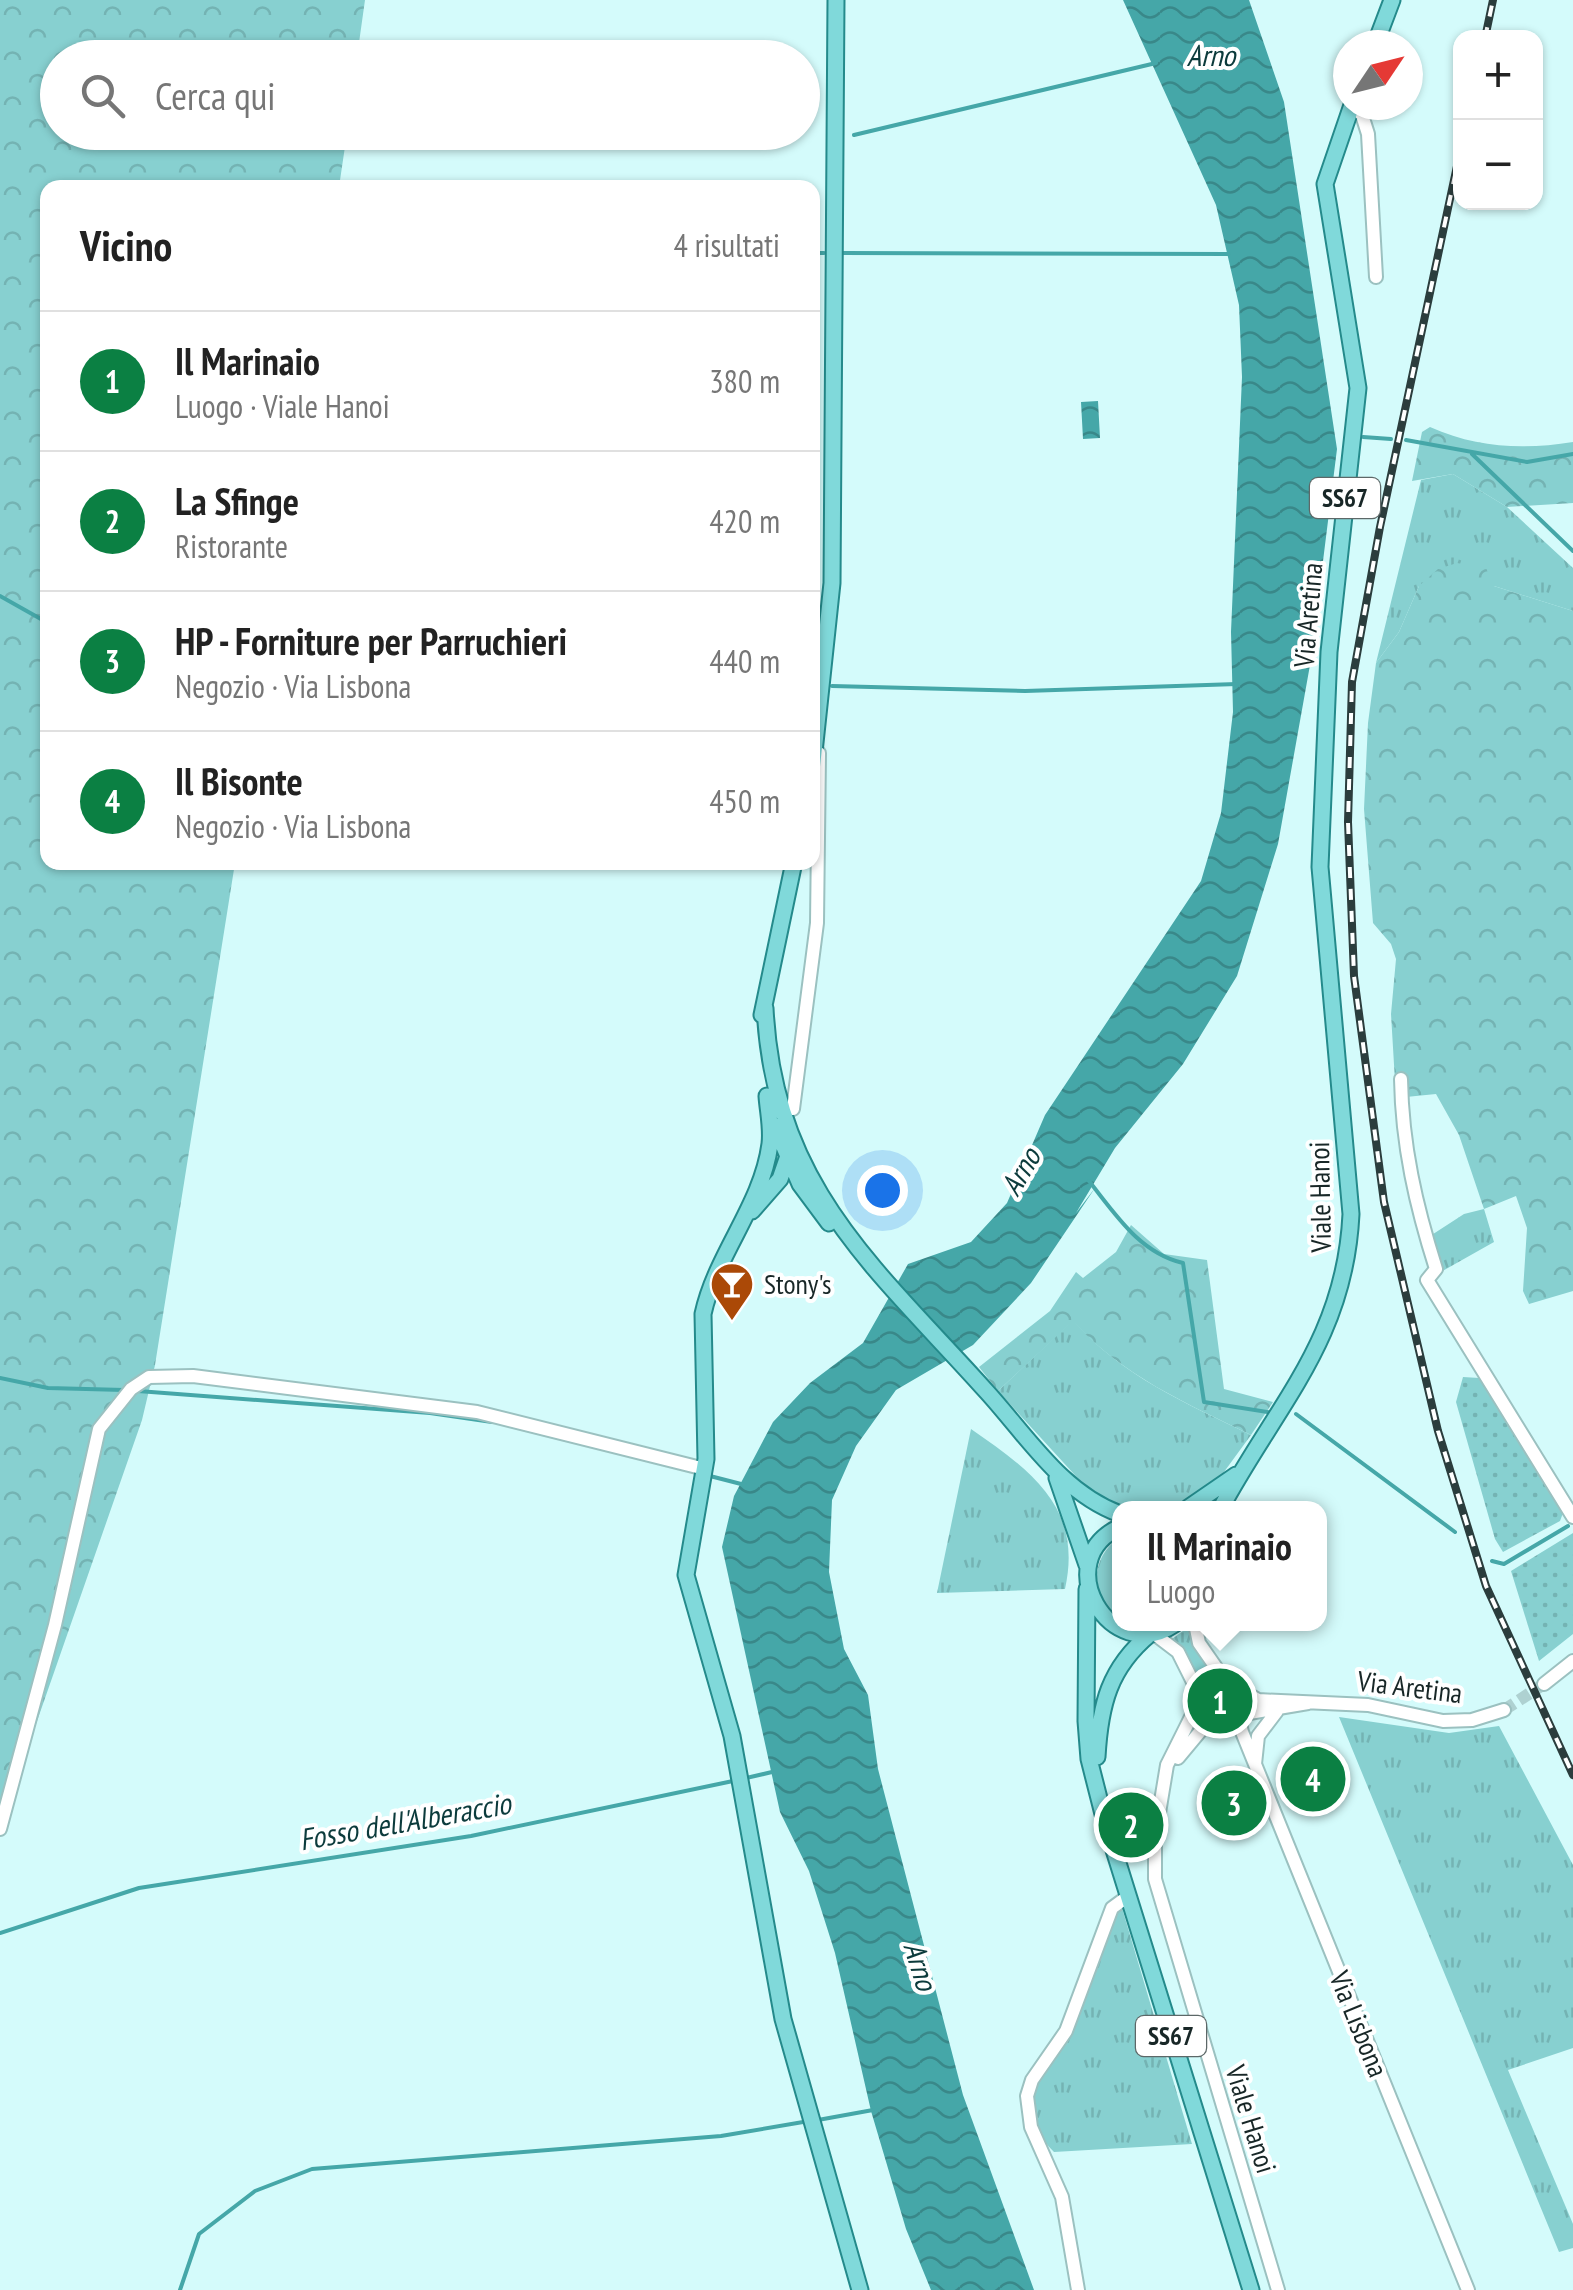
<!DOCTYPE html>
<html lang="it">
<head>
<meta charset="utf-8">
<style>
  :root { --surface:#fff; --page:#f6f6f6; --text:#222; --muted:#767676; --line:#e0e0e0; --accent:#0b8043 }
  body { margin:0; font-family:"PT Sans Narrow",sans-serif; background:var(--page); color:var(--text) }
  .controls { position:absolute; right:30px; top:30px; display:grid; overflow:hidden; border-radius:20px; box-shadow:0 2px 8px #0004 }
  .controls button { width:90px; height:90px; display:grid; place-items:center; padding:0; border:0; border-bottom:2px solid var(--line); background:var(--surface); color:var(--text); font:50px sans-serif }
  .compass { position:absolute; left:1333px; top:30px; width:90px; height:90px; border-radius:50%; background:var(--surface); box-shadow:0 2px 8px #0004; rotate:55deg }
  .you { position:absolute; left:882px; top:1190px; width:35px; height:35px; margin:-25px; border:8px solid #fff; border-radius:50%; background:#1a73e8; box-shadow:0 0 0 15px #1a73e833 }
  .badge { display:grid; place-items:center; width:65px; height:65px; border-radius:50%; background:var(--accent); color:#fff; font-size:32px; font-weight:700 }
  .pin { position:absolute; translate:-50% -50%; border:5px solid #fff; box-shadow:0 2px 10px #0006 }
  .popup { position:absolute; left:1112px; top:1501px; width:215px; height:130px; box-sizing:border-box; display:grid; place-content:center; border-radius:20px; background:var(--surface); filter:drop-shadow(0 2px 8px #0005); font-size:32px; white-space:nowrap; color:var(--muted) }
  .popup b { font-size:38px; color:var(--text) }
  .popup::after { content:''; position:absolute; left:50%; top:100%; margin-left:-20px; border:20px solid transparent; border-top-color:var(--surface) }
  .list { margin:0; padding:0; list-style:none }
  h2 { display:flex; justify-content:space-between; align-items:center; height:130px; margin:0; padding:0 40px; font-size:42px }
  h2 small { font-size:32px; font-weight:400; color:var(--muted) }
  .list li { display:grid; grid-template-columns:65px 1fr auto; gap:30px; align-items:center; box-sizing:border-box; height:140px; padding:0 40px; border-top:2px solid var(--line) }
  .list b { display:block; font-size:38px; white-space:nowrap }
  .list p { margin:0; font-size:32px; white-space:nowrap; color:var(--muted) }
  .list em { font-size:32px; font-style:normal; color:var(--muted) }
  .icon { flex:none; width:55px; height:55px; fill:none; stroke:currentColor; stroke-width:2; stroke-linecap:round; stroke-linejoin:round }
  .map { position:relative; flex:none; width:1573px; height:2290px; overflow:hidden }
  .search { position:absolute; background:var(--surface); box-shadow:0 2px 8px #0004; left:40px; top:40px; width:780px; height:110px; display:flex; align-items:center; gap:25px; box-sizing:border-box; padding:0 35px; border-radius:55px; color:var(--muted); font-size:38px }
  .panel { position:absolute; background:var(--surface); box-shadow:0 2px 8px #0004; left:40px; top:180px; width:780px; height:690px; border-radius:20px }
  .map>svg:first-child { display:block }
  .grass { fill:url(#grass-tufts) }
  .forest { fill:url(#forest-crowns) }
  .garden { fill:url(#garden-dots) }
  .water { fill:url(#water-waves) }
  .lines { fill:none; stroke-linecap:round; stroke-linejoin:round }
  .stream { stroke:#45a7a8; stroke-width:4 }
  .minor-tunnel { stroke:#aed1d1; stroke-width:12; stroke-dasharray:12 6; stroke-linecap:butt }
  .minor-casing { stroke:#9bc1c0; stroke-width:16 }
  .major-casing { stroke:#248a8b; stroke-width:19 }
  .minor { stroke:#fff; stroke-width:12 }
  .major { stroke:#80d9da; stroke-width:15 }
  .rail-casing { stroke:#2b3d3d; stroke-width:8 }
  .rail { stroke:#fff; stroke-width:4; stroke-dasharray:11; stroke-linecap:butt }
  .labels { text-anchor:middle; stroke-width:8; stroke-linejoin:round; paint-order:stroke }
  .shield { fill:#fff; stroke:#5d6868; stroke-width:2.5 }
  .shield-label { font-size:25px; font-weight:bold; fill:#182727 }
  .street-label { font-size:28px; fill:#182727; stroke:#fff }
  .poi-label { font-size:28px; fill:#182727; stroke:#fff; text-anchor:start }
  .water-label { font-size:30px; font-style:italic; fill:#0c3b3c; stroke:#fff }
</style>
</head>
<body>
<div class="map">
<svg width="1573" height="2290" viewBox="0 0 1573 2290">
  <defs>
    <pattern id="grass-tufts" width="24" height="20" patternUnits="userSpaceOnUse" patternTransform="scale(2.5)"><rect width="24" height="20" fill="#87d0d0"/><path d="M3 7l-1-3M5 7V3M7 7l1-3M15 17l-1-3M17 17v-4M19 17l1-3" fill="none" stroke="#74b3b3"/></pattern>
    <pattern id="forest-crowns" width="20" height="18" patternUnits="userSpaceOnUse" patternTransform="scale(2.5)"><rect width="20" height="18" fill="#87d0d0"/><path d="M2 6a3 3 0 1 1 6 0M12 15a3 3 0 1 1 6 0" fill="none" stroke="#74b3b3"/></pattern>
    <pattern id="garden-dots" width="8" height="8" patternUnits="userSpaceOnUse" patternTransform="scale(2.5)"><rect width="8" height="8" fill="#87d0d0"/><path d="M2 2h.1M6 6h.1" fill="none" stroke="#74b3b3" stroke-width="1.8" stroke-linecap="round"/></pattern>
    <pattern id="water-waves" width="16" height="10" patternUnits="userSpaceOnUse" patternTransform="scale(2.5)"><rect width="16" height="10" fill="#45a7a8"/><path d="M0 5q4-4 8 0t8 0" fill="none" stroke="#398889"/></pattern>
  </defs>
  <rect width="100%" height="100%" fill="#d4fbfb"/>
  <path class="grass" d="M1453,474L1507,507L1573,568V611L1494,586H1419L1399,632L1376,663L1421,480Z
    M1484,1209L1494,1242L1439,1273L1427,1238L1464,1214Z
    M1073,1320C1121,1376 1186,1403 1251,1435L1213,1487L1173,1505L1134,1508L1095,1497L998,1391Z
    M971,1429C1032,1471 1083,1508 1065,1589L937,1593Z
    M1120,1537V1619C1089,1598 1089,1558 1120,1537Z
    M1191,1625L1212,1672L1200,1678L1172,1639Z
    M1206 1702a14 14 0 1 1 28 0a14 14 0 1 1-28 0Z
    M1339,1717L1449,1733L1499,1726L1573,1865V2048L1508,2070L1573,2224V2248L1559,2252Z
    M1122,1908L1192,2144L1054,2152C1033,2132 1030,2108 1037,2082L1114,1912Z"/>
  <path class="forest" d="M0,0H365L357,57L58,58V132L347,133L339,187L48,188V862L235,863L155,1365L142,1420L5,1813H0Z
    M1430,427C1477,448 1523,450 1573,442V503L1507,507L1453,474L1412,481L1422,432Z
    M1457,563L1486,568L1494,586L1573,611V1291L1529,1304L1523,1291L1527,1228L1516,1196L1484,1209L1459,1135L1436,1094L1396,1098L1391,1014L1396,959L1391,944L1373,923L1364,809L1368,723L1376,663L1399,632L1419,586L1438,569Z
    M1131,1225L1164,1254L1207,1260L1224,1389L1273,1402L1251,1435C1186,1403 1122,1376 1073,1321L998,1391L979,1367L1050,1311L1076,1272L1083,1278L1116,1252Z"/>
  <path class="garden" d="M1463,1377L1479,1378L1563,1513L1560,1521L1503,1552L1495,1539L1456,1402Z
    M1573,1533V1634L1539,1661L1511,1571Z"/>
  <path class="water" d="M1123,0H1249L1284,102L1337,449L1310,665L1278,844L1237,976L1183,1064L1115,1148L1076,1213L1095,1188L1031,1283L973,1345L896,1390L856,1446L832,1500L829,1572L844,1649L868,1695L878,1769L963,2095L1034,2290H931L906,2229L871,2111L835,1953L809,1871L780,1812L722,1547L734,1496L773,1422L810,1383L863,1343L908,1264L971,1242L1007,1203L1045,1115L1201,881L1221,813L1233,712L1231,632L1242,377L1239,305L1216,205Z
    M1098,401L1100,438L1083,439L1081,402Z"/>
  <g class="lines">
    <path class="stream" d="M854,135L1156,63
      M812,253H824
      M843,253L1229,254
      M1363,437L1391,439
      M1406,440L1527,462L1573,454
      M1472,454L1573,551
      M0,596L48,623
      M812,686H813
      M832,686L1025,691L1237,684
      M1089,1181C1116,1215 1140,1253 1183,1263L1204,1402L1274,1413
      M0,1378L48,1388L124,1390
      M138,1391L430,1413L492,1422
      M1296,1414L1455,1532
      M710,1476L745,1485
      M1492,1561L1504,1564L1568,1526
      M742,1779L772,1772
      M0,1933L139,1888L471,1836L733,1781
      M818,2120L873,2110
      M180,2290L199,2234L255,2191L312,2169L721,2136L809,2121"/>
    <path class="minor-tunnel" d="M1504,1710L1544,1684"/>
    <g class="minor-casing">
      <path id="minor" d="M1352,106L1362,115L1368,134L1376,277
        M1401,1079C1402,1145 1416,1206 1436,1269L1427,1280L1573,1517
        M793,1109L817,923L819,753
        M1195,1624L1199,1643L1224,1679
        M1153,1633L1178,1652L1198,1692
        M1197 1702a23 23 0 1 1 46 0a23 23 0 1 1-46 0Z
        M1544,1684L1573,1661
        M1239,1689L1258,1700L1368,1705L1443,1721L1472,1720L1504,1710
        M1308,1703L1238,1715L1242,1732L1468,2290
        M1197,1705L1167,1765L1155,1837V1879L1278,2290
        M1178,1758L1208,1722
        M1255,1764L1258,1736L1277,1711
        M0,1829L55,1625L99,1429L131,1389L149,1377L193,1376L477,1412L705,1469
        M1078,2290L1062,2197L1031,2127L1027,2096L1032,2080L1066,2031L1112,1908L1127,1897"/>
    </g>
    <g class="major-casing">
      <path id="major" d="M1375,45L1392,0
        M812,771L832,583L836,0
        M765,1008C774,1188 876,1268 987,1392C1027,1436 1062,1493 1120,1514
        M762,1015L794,862
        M767,1096C768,1111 772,1128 770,1144C762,1205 716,1254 703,1314L706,1459L686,1575L732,1736L783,2019L860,2290
        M775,1126L800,1184L829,1223
        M752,1211L780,1179L788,1156
        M1057,1478L1087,1565
        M1188,1508L1236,1475
        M1221,1508C1277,1404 1345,1340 1351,1214L1320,867L1329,652L1358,388L1325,184L1352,105
        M1120,1527C1048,1560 1110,1668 1175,1624
        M1087,1589L1086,1721L1089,1759L1104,1818L1251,2290
        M1097,1757C1100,1705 1109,1668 1150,1634"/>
    </g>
    <use href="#minor" class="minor"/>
    <use href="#major" class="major"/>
    <g class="rail-casing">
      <path id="rail" d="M1485,38L1493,0
        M1460,152L1380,527L1352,682L1348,822L1354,976L1384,1202L1438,1431L1486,1586L1573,1775"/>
    </g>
    <use href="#rail" class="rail"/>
  </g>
  <defs>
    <g id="bar-pin" transform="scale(2.25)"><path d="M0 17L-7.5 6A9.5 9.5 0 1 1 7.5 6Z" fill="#ab4907" stroke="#fff"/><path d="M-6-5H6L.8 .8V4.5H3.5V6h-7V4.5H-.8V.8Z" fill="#fff"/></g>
  </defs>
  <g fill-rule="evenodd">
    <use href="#bar-pin" x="732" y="1284"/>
  </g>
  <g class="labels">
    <g class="shield">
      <rect x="1310" y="478" width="70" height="40" rx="8"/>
      <rect x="1136" y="2016" width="70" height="40" rx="8"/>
    </g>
    <g class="shield-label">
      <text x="1345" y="507">SS67</text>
      <text x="1171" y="2045">SS67</text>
    </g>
    <g class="street-label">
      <text transform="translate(1308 615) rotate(-85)" y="10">Via Aretina</text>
      <text transform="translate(1320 1197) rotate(-91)" y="10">Viale Hanoi</text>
      <text transform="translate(1410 1687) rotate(7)" y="10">Via Aretina</text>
      <text transform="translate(1359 2024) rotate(68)" y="10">Via Lisbona</text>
      <text transform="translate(1251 2119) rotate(73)" y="10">Viale Hanoi</text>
    </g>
    <g class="poi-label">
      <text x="764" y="1294">Stony's</text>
    </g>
    <g class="water-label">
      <text x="1211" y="66">Arno</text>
      <text transform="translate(1021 1172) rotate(-60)" y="10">Arno</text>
      <text transform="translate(405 1822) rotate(-10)" y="10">Fosso dell'Alberaccio</text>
      <text transform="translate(920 1966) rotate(73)" y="10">Arno</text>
    </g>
  </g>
</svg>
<div class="controls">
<button>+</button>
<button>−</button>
</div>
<svg class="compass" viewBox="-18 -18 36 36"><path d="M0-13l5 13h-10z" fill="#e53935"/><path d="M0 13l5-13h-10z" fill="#767676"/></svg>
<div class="you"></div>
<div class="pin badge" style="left:1220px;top:1701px">1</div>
<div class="popup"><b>Il Marinaio</b>Luogo</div>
<div class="pin badge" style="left:1131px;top:1825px">2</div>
<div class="pin badge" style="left:1234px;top:1803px">3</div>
<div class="pin badge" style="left:1313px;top:1779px">4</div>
<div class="search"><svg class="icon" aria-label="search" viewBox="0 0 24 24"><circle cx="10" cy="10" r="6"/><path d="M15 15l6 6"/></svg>Cerca qui</div>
<section class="panel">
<h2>Vicino<small>4 risultati</small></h2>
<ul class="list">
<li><span class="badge">1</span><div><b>Il Marinaio</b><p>Luogo · Viale Hanoi</p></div><em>380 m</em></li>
<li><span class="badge">2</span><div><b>La Sfinge</b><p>Ristorante</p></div><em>420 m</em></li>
<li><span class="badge">3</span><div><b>HP - Forniture per Parruchieri</b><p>Negozio · Via Lisbona</p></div><em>440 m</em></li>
<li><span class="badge">4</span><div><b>Il Bisonte</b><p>Negozio · Via Lisbona</p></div><em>450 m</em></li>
</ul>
</section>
</div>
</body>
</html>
